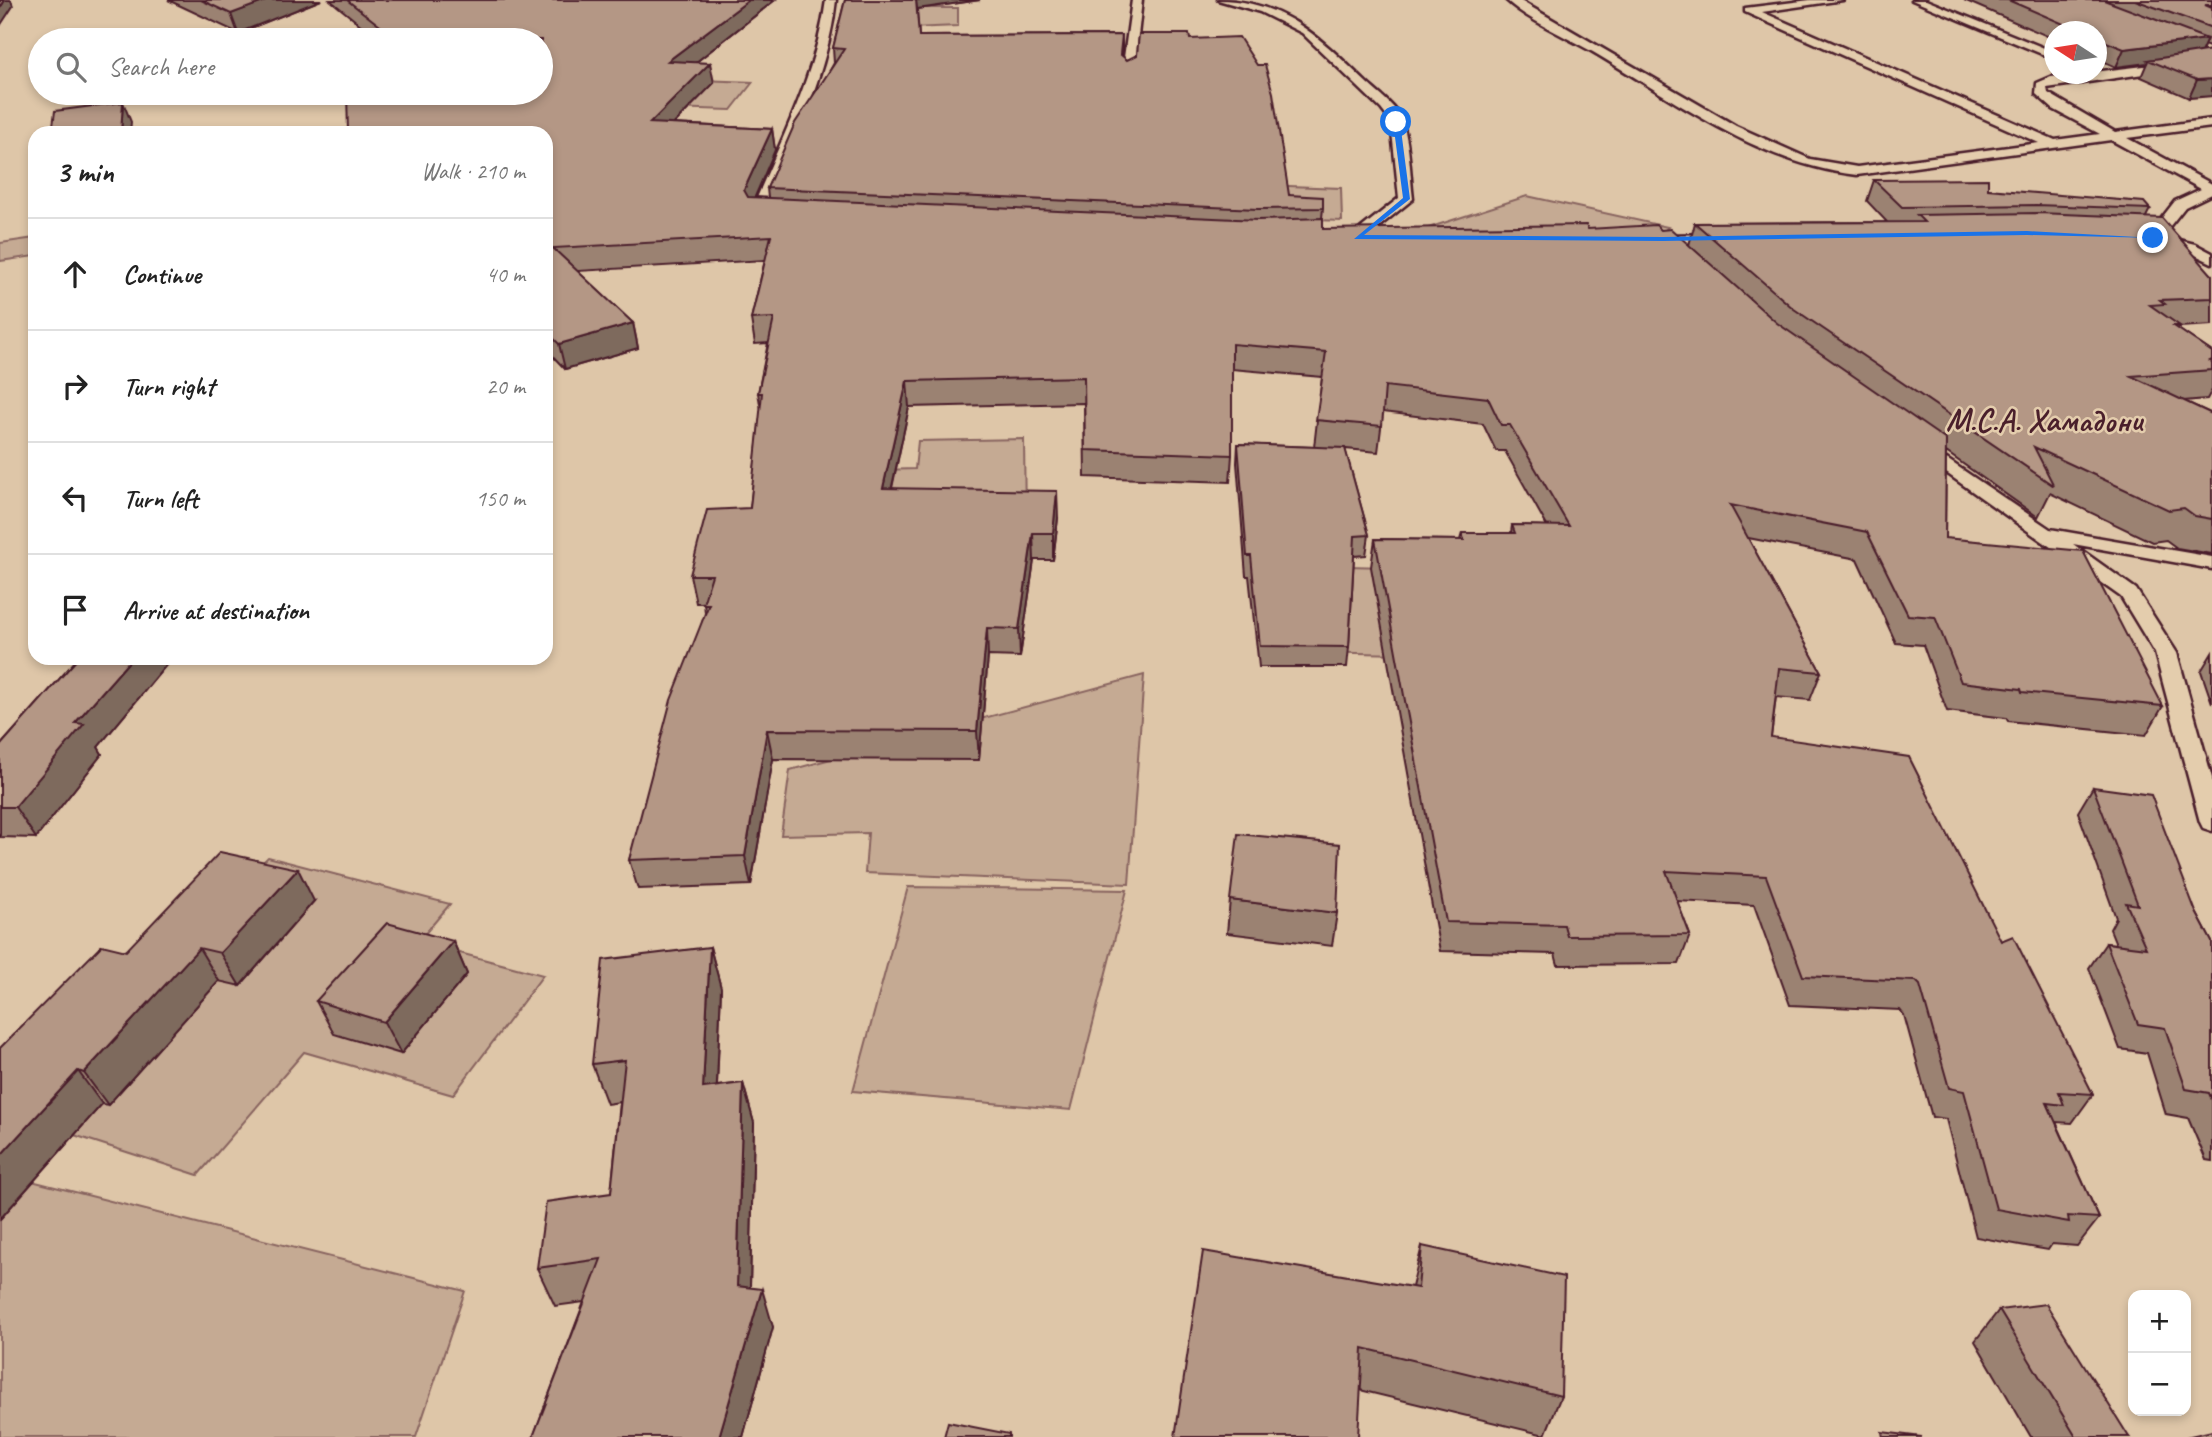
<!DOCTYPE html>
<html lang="en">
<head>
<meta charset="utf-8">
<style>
  :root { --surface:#fff; --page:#f6f6f6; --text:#222; --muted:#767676; --line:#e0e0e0 }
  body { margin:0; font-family:Caveat,sans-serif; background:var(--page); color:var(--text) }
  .controls { position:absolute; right:21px; bottom:21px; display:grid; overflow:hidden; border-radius:14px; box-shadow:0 4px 10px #0003 }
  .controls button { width:63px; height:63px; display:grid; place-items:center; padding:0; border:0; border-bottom:2px solid var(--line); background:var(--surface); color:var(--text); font:35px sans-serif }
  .compass { position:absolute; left:2044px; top:21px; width:63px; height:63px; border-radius:50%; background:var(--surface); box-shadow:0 4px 10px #0003; rotate:282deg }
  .stop { position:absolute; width:21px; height:21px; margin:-16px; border:5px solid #1a73e8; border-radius:50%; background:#fff }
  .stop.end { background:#1a73e8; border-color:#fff; box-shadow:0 2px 7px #0008 }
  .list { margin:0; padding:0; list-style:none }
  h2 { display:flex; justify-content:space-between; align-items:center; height:91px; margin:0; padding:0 28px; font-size:30px }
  h2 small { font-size:23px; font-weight:400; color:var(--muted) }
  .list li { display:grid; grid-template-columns:46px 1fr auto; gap:21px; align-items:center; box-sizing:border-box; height:112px; padding:0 28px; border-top:2px solid var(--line) }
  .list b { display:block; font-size:26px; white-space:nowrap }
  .list em { font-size:23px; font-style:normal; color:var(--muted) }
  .icon { flex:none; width:38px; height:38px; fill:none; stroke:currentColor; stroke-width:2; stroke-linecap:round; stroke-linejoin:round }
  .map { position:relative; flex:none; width:2212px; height:1437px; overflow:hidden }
  .search { position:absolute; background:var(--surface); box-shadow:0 4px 10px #0003; left:28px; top:28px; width:525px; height:77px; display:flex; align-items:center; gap:18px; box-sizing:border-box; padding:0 24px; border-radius:38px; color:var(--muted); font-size:26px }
  .panel { position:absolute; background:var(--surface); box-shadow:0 4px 10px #0003; left:28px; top:126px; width:525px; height:539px; border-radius:21px }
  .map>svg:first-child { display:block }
  .green { fill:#c5aa93; stroke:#88645f; stroke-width:2 }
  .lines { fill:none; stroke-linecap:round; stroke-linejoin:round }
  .service-casing { stroke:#4a1f2b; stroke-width:5 }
  .service { fill:#e4cdad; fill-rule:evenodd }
  .wall { fill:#9b8272; stroke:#4a1f2b; stroke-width:2 }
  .shaded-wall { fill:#7e6a5d; stroke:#4a1f2b; stroke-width:2 }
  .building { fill:#b49785; stroke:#4a1f2b; stroke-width:2 }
  .route { fill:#1a73e8 }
  .labels { text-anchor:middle; stroke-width:5; stroke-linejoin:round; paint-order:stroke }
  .far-quarter-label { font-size:32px; font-weight:bold; fill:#4a1f2b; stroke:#e4cdad }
</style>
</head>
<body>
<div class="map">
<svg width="2212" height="1437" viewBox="0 0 2212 1437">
  <rect width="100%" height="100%" fill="#dec6a8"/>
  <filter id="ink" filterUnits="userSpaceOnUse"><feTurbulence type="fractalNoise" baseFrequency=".0143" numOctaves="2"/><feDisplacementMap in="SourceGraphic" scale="14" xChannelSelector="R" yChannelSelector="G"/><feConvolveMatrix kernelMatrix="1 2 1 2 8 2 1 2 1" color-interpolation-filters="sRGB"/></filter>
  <g filter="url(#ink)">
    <path class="green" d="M912,8H958V26L887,29Z
      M672,79L753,82L731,110L669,108Z
      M1261,185L1341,188L1342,221L1177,215Z
      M1527,196L1668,227L1662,234L1428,228Z
      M35,238V256L0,261V243Z
      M1024,439L1025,520L779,473L915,469L918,441Z
      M1257,564L1431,568L1450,655L1263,651Z
      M1144,675L1129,884L865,873L868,833L781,835L790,770Z
      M268,857L450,904L418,942L543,975L453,1095L304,1052L198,1175L9,1114Z
      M908,887L1127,890L1071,1110L853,1091Z
      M0,1173L465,1291L416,1437H0Z"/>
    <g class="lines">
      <g class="service-casing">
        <path id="service" d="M826,0H836C828,74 793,142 765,211L775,215L768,219L752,217L750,214C779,144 816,75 826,0Z
          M1132,0H1142L1134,72L1128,75L1122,72Z
          M1218,0C1285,0 1323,41 1368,84C1380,95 1399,108 1403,124C1410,147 1410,175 1413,199L1371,233L1377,237L1375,240L1357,241L1350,237L1399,198L1391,122L1381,109L1302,33L1260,12Z
          M1506,0H1519L1736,126L1810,159L1857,167L2039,143L1745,12V8L1810,0H1843L1762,12L2055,140L2100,134L2053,109L2036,94L2037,83L2051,77L2212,58V64L2047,88L2048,93L2115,132L2212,119V127L2127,138L2212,184V194L2185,207L2162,236L2195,244L2212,253V263L2185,250L2146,238L2175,201L2201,189L2111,140L1857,175C1759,164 1676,101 1593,52C1565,36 1529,21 1506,0Z
          M1912,0H1926L2054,52V59Z
          M1721,234L1726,235V241L1677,243L1680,247L1673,251L1656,239L1663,235Z
          M1920,441L2050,529L2212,557V569L2073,544L2136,589L2177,653L2212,778V831L2203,828L2200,822L2155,653L2121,597L1914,450L1911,446Z"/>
      </g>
      <use href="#service" class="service"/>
    </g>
    <path class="wall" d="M168,0H321L238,33Z
      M330,0H775L695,63L714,83L674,124L772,129L775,150L754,197L768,198L767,188L834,63L833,48L845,0H980L917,9L919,36L1122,35V56L1127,60L1190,39L1289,195L1323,208L1322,218L1323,229H1588L1661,230L1689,245L1695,223L1887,222L1867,201L1874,180L1988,189L2150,209L2146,217L2212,275V325L2179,327L2178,329L2212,352V390L2207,399L2184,401L2212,414V554L2177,548L2166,540L2152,542L2050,493L2038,517L1946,452L1945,538L2163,706L2146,735L2008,721L2006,718L1947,711L1923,645L1896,643L1857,559L1748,538L1821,672L1810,700L1776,697L1771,737L2001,941L2093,1094L2072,1123L2056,1122L2099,1218L2077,1246L2052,1244L2048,1250L1976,1237L1946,1119L1932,1117L1904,1015L1900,1010L1790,1005L1754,905L1677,901L1690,935L1679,964L1558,965L1555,954L1440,951L1371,567L1375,539L1460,540L1462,533H1511L1512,525L1547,526L1505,451H1496L1483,424L1383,412L1378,452L1345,449L1369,535L1366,555L1354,556L1349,647L1347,667H1259L1249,576H1246L1237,463L1238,444L1314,447L1322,377L1232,369V455L1230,482L1085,477L1084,403L909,407L892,488L1058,518L1053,560H1034L1020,657L988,656L979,760L773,759L751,885L638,889L629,860L705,613L704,603H696L690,575L750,508L761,409L758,393L768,343L755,344L751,319L765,260L577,271L633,323L638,348L565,369L546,349V133L541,93V40H379Z
      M1964,0H2212V48L2204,45L2202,52L2212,50L2189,98L2141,77L2147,63L2116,67L2096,58V32H2054V39Z
      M2212,653V703L2201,671Z
      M78,658H172L98,747L102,754L36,838L0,837V746Z
      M2093,787L2196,912L2212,942V1161L2206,1160L2188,1118L2166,1114L2147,1053L2120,1049L2089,968L2106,943L2116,944L2110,929L2116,918L2078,812Z
      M1230,900L1337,913L1332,946L1227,933Z
      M314,901L240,986L219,981L108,1105L102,1104L0,1219L126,951Z
      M453,941L467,974L401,1054L334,1034L316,1001Z
      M710,947L721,988L717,1086L743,1083L754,1123L750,1288L773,1327L743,1437H533L584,1302L555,1306L537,1268L611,1193L620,1102L607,1104L592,1064Z
      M1422,1246L1561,1396L1545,1435L1360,1390L1175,1437L1412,1287Z
      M1999,1310L2129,1437H2031L1975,1341Z"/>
    <path class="shaded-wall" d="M5,0H11L13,6L0,26V8Z
      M268,0H321L238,33L231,14Z
      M749,0H775L672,81L668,61Z
      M916,0H980L917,9Z
      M1122,35V51L1119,72L1120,54Z
      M2207,39L2199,57L2148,60L2147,63L2116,67L2124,49Z
      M710,63L714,83L654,144L650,123Z
      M2212,79V96L2189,98L2197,80Z
      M123,102L131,122L130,133H121Z
      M772,129L775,150L748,213L744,190Z
      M633,323L638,348L565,369L559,344Z
      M907,381L909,407L886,514L883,488Z
      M1057,491L1058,518L1053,560V533Z
      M1033,533L1034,560L1020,657L1019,629Z
      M987,628L988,656L979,760L977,731Z
      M132,658H172L98,747L102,754L36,838L15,807L75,723Z
      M767,730L773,759L751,885L745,856Z
      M298,869L314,901L240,986L220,953Z
      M453,941L467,974L401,1054L384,1022Z
      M710,947L721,988L715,1128L703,1088Z
      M199,948L219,981L108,1105L84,1073Z
      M78,1071L102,1104L0,1219V1156Z
      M743,1083L754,1123L749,1324L737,1286Z
      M762,1289L773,1327L743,1437H719Z"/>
    <path class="building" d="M0,0H5L0,8Z
      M201,0H268L231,14Z
      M347,0H749L668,61L710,63L650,123L772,129L744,190L748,197L1258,220L1323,218V229L1586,225L1588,229L1656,225L1661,230L1671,229L1777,323L1946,440L1945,538L2083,551L2163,706L2022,692L2021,689L1961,682L1935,617L1908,615L1867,532L1730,505L1821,672L1779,668L1771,737L1909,757L2001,941L2013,936L2093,1094L2059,1092L2064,1105L2047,1103L2099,1218L2068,1216L2069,1222L1996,1209L1964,1091L1949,1088L1920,985L1916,981L1803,976L1766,876L1666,871L1690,935L1567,936L1564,925L1446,922L1375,539L1464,540L1462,533H1515L1512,525L1569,526L1510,425H1501L1488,398L1385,386L1382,426L1316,420L1326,352L1232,344V455L1085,450L1084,377L907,381L883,488L1057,491L1053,533H1033L1019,629L987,628L977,731L767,730L745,856L629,860L671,700L709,604H703L712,575H690L707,510L750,508L762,393H758L774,318L751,319L771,236L553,248L633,323L559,344L546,331V133H348L347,93H541V40H398Z
      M845,0H916L919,36L1122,35L1120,54L1127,60L1137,55L1139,34H1189L1190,39L1239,37L1257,65H1265L1273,93L1289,195L1323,197V208L1258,209L767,188L795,123L844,49L833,48Z
      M2008,0H2104L2207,39L2124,49L2096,38V32H2082Z
      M2135,0H2212V5H2205L2212,8V28Z
      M2212,50V79L2197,80L2148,60Z
      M123,102L121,133H52L55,111Z
      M1988,179V189L2144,202L2150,209L2036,205L1902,207L1874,180Z
      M2038,213L2162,218L2212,275V298L2160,300L2165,304L2150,305L2180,326H2174L2212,352V360L2210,361L2212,362V370L2131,376L2212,414V519L2195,516L2184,508L2169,510L2034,447L2054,486L1794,309L1695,223L1924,222L1917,215Z
      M1238,444L1345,448L1369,535L1355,536L1349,647L1260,646L1251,556H1247Z
      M78,658H132L75,723L84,724L15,807H0V746Z
      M2093,787L2151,795L2196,912L2212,942V1100L2209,1093L2186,1089L2165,1028L2138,1024L2106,943L2146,948L2126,903L2138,905Z
      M1238,834L1340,844L1337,913L1230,900Z
      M220,852L298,869L220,953L199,948L84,1073L78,1071L0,1156V1048L102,945L126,951Z
      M387,923L453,941L384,1022L316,1001Z
      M710,947L703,1088L743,1083L737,1286L762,1289L719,1437H533L601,1259L537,1268L546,1202L611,1193L625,1060L592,1064L603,960Z
      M1422,1246L1564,1277L1561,1396L1363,1348L1358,1437H1175L1203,1251L1418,1288Z
      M2046,1304L2129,1437H2076L1999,1310Z
      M948,1422L1009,1434V1437H944Z
      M2212,1431V1437H2186Z
      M1882,1432L1922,1437H1883Z"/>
  </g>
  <path class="route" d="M1396,120L1400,122L1410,199L1364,235L1663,237L2027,231L2156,238L2027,235L1663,241L1354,239L1403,198L1393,122Z"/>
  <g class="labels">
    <g class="far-quarter-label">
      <text x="2044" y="431">М.С.А. Хамадони</text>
    </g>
  </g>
</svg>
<div class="controls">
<button>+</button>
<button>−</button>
</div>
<svg class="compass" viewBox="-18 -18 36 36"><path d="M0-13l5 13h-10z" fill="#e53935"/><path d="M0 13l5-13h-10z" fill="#767676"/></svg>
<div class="stop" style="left:1396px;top:122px"></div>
<div class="stop end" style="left:2153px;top:238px"></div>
<div class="search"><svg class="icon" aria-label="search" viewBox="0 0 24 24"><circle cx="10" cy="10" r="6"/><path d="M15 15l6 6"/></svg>Search here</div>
<section class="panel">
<h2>3 min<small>Walk · 210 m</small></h2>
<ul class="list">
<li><svg class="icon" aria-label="ahead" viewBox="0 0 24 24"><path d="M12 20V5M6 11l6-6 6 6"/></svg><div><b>Continue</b></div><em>40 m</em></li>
<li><svg class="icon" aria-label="right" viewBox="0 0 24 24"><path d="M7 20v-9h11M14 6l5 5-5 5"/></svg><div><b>Turn right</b></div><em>20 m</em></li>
<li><svg class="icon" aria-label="left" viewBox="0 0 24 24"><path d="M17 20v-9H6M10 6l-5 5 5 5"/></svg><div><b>Turn left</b></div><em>150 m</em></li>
<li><svg class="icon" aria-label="arrive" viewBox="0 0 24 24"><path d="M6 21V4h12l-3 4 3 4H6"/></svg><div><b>Arrive at destination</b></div></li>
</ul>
</section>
</div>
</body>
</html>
